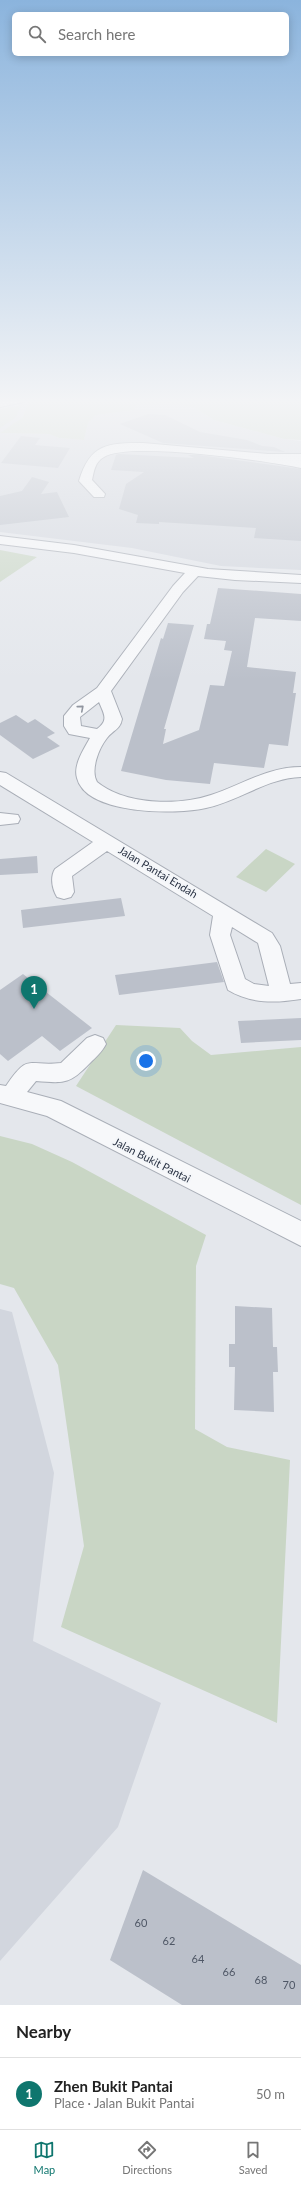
<!DOCTYPE html>
<html lang="en">
<head>
<meta charset="utf-8">
<style>
  :root { --surface:#fff; --page:#f6f6f6; --text:#222; --muted:#767676; --line:#e0e0e0; --accent:#0f766e }
  body { margin:0; font-family:Lato,sans-serif; background:var(--page); color:var(--text) }
  .you { position:absolute; left:146px; top:1061px; width:14px; height:14px; margin:-10px; border:3px solid #fff; border-radius:50%; background:#1a73e8; box-shadow:0 0 0 6px #1a73e833 }
  .badge { display:grid; place-items:center; width:26px; height:26px; border-radius:50%; background:var(--accent); color:#fff; font-size:13px; font-weight:700 }
  .pin { position:absolute; translate:-50% -33px; filter:drop-shadow(0 1px 2px #0008) }
  .pin::after { content:''; position:absolute; top:21px; width:14px; height:12px; background:inherit; clip-path:polygon(0 0,100% 0,50% 100%) }
  .list { margin:0; padding:0; list-style:none }
  h2 { display:flex; justify-content:space-between; align-items:center; height:52px; margin:0; padding:0 16px; font-size:17px }
  h2 small { font-size:13px; font-weight:400; color:var(--muted) }
  .list li { display:grid; grid-template-columns:26px 1fr auto; gap:12px; align-items:center; box-sizing:border-box; height:72px; padding:0 16px; border-top:1px solid var(--line) }
  .list b { display:block; font-size:15px; white-space:nowrap }
  .list p { margin:0; font-size:13px; white-space:nowrap; color:var(--muted) }
  .list em { font-size:13px; font-style:normal; color:var(--muted) }
  .icon { flex:none; width:22px; height:22px; fill:none; stroke:currentColor; stroke-width:2; stroke-linecap:round; stroke-linejoin:round }
  .map { position:relative; flex:none; width:301px; height:2005px; overflow:hidden }
  .search { position:absolute; background:var(--surface); box-shadow:0 2px 10px #0003; left:12px; right:12px; top:12px; height:44px; display:flex; align-items:center; gap:10px; box-sizing:border-box; padding:0 14px; border-radius:6px; color:var(--muted); font-size:15px }
  .sheet { height:124px; background:var(--surface) }
  nav { display:flex; justify-content:space-around; align-items:center; box-sizing:border-box; height:56px; border-top:1px solid var(--line); background:var(--surface); font-size:11px; color:var(--muted) }
  nav a { display:grid; justify-items:center; gap:2px }
  nav .on { color:var(--accent) }
  .map>svg:first-child { display:block }
  .built { fill:#d2d6de }
  .green { fill:#c9d6c5 }
  .building { fill:#bbc0ca }
  .lines { fill:none; stroke-linecap:round; stroke-linejoin:round }
  .minor-casing { stroke:#a9aeb7; stroke-width:2 }
  .highway-casing { stroke:#8b94a3; stroke-width:2 }
  .minor { fill:#f7f8fa; fill-rule:evenodd }
  .highway { fill:#fff; fill-rule:evenodd }
  .oneway { stroke:#9196a0 }
  .labels { text-anchor:middle; stroke-width:4; stroke-linejoin:round; paint-order:stroke }
  .street-label { font-size:11px; fill:#2b3445; stroke:#f4f6f9 }
  .near-number-label { font-size:11px; fill:#4f5766 }
</style>
</head>
<body>
<div class="map">
<svg width="301" height="2005" viewBox="0 0 301 2005">
  <rect width="100%" height="100%" fill="#e4e7ec"/>
  <path class="built" d="M28,403L23,417L1,433L49,434L59,438L84,440L88,423L96,415L134,410L138,405L169,403L195,408L214,420L284,439L301,441V570L221,566L132,548L0,532V410Z
    M0,1309L12,1312L54,1473L33,1641L161,1703L118,1827L0,1961Z"/>
  <path class="green" d="M44,399H301V440L284,439L214,420L195,408L169,403L138,405L134,410L96,415L88,423L84,440L59,438L49,434L0,433L23,417L28,403Z
    M22,405L15,418L0,428V409Z
    M0,550L37,557L0,582Z
    M266,849L295,864L266,892L236,877Z
    M116,1025L180,1028L192,1041L211,1055L301,1047V1205L76,1086Z
    M0,1136L32,1144L72,1162L206,1235L196,1266L195,1429L227,1447L290,1460L277,1723L61,1627L84,1546L58,1365L14,1288L0,1284Z"/>
  <path class="building" d="M148,414L165,415L200,432L247,440L262,446L274,447L285,452L163,443L120,424Z
    M21,436L40,438L35,445L70,448L58,468L1,463Z
    M119,454L194,458L188,455H199L301,469V541L254,538L256,528L159,522V524L136,523L138,515L119,509L126,484L144,472L111,470L116,455Z
    M32,477L49,482L41,494L57,492L69,517L0,525V496L22,491Z
    M218,588L301,594V621L255,618L247,667L296,672L293,693H296L288,746L269,744L264,768L214,763L210,784L166,780L121,771L161,638L163,639L168,623L194,625L164,729H166L163,744L199,730L210,685L224,686L232,651L224,650L226,641L204,639L207,624H210Z
    M16,715L28,723L35,719L55,733L47,737L60,746L33,759L0,735V723Z
    M37,856L38,873L0,875V859Z
    M121,898L125,916L23,928L21,910Z
    M217,962L224,982L119,995L115,975Z
    M23,974L92,1028L60,1051L42,1036L8,1061L0,1054V990Z
    M301,1018V1040L241,1043L238,1021Z
    M235,1306L272,1308L273,1347H277L278,1372H273L274,1412L234,1410L235,1367H229V1344H235Z
    M143,1870L301,1965V2005H182L110,1960Z"/>
  <g class="lines">
    <g class="minor-casing">
      <path id="minor" d="M143,443L268,454H301V468C267,461 129,441 104,457C95,462 94,471 92,480L105,494L104,497H94L79,481C90,444 107,443 143,443Z
        M0,536L74,545L208,569L301,575V583L235,580L198,576L183,592L111,691L122,719C120,730 113,730 107,738C99,748 90,770 97,782C125,805 178,806 211,795C242,785 267,767 301,767V777C267,778 239,801 206,808C177,815 86,815 77,778C73,765 84,749 90,738L69,734L64,726V716L73,705L97,688L173,586L185,573L74,553L0,544ZM99,702C104,714 109,720 97,729L81,726L80,717Z
        M0,772L6,773L272,933L280,946L290,984L301,983V999C276,1003 251,1004 228,990L210,935L213,916L107,851L72,876L74,892L71,897L64,899L57,897C52,889 50,877 55,869L93,842L0,785ZM232,927L258,943L269,986L254,984L245,979L230,935Z
        M0,813L18,815L20,819L18,823L0,825Z
        M95,1035L103,1038L106,1044C102,1052 96,1057 90,1063C69,1085 64,1083 36,1081L27,1092L61,1101L301,1221V1246L47,1116L0,1103V1085L6,1086C29,1052 27,1067 61,1063L87,1038Z"/>
    </g>
    <g class="highway-casing">
      <path id="highway" d="M8,399H30L28,401L0,407V401Z"/>
    </g>
    <use href="#minor" class="minor"/>
    <use href="#highway" class="highway"/>
  </g>
  <defs><path id="oneway-chevron" d="M-2-3.5L2.5 0L-2 3.5" fill="none" stroke-width="1.6" stroke-linecap="round" stroke-linejoin="round"/></defs>
  <use class="oneway" href="#oneway-chevron" transform="translate(81 708) rotate(-41)"/>
  <linearGradient id="sky" x2="0" y2="1"><stop stop-color="#8bb4dd"/><stop offset="0.59" stop-color="#f3f4f6"/><stop offset="1" stop-color="#f3f4f6" stop-opacity="0"/></linearGradient>
  <rect width="301" height="680" fill="url(#sky)"/>
  <g class="labels">
    <g class="street-label">
      <text transform="translate(158 872) rotate(31)" y="4">Jalan Pantai Endah</text>
      <text transform="translate(152 1160) rotate(27)" y="4">Jalan Bukit Pantai</text>
    </g>
    <g class="near-number-label">
      <text x="141" y="1927">60</text>
      <text x="169" y="1945">62</text>
      <text x="198" y="1963">64</text>
      <text x="229" y="1976">66</text>
      <text x="261" y="1984">68</text>
      <text x="289" y="1989">70</text>
    </g>
  </g>
</svg>
<div class="you"></div>
<div class="pin badge" style="left:34px;top:1009px">1</div>
<div class="search"><svg class="icon" aria-label="search" viewBox="0 0 24 24"><circle cx="10" cy="10" r="6"/><path d="M15 15l6 6"/></svg>Search here</div>
</div>
<section class="sheet">
<h2>Nearby<small></small></h2>
<ul class="list">
<li><span class="badge">1</span><div><b>Zhen Bukit Pantai</b><p>Place · Jalan Bukit Pantai</p></div><em>50 m</em></li>
</ul>
</section>
<nav>
<a class="on"><svg class="icon" aria-label="map" viewBox="0 0 24 24"><path d="M3 6l6-2 6 2 6-2v14l-6 2-6-2-6 2zM9 4v14M15 6v14"/></svg>Map</a>
<a><svg class="icon" aria-label="directions" viewBox="0 0 24 24"><path d="M12 3l9 9-9 9-9-9zM9 14v-3h6M13 9l2 2-2 2"/></svg>Directions</a>
<a><svg class="icon" aria-label="saved" viewBox="0 0 24 24"><path d="M7 4h10v16l-5-4-5 4z"/></svg>Saved</a>
</nav>
</body>
</html>
